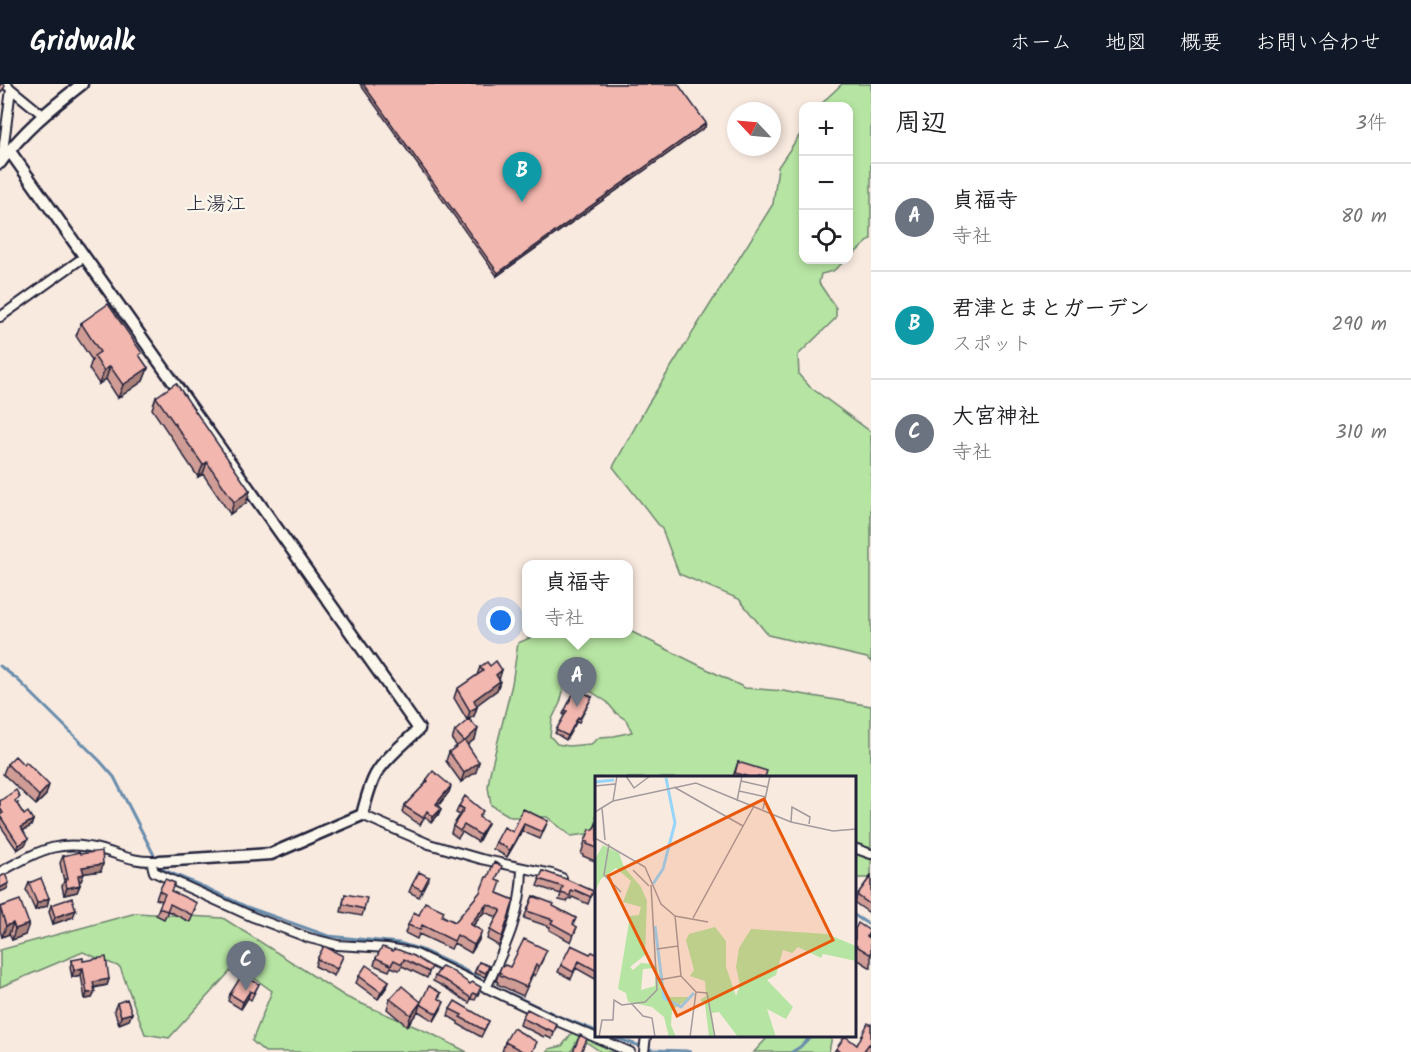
<!DOCTYPE html>
<html lang="ja">
<head>
<meta charset="utf-8">
<style>
  :root { --surface:#fff; --page:#f2f2f2; --text:#202124; --muted:#757577; --line:#e0e0e0; --accent:#111827 }
  body { margin:0; font-family:Kalam,"Klee One",sans-serif; background:var(--page); color:var(--text) }
  .controls { position:absolute; right:18px; top:18px; display:grid; overflow:hidden; border-radius:12px; box-shadow:0 3px 9px #0003 }
  .controls button { width:54px; height:54px; display:grid; place-items:center; padding:0; border:0; border-bottom:2px solid var(--line); background:var(--surface); color:var(--text); font:30px sans-serif }
  .compass { position:absolute; left:727px; top:18px; width:54px; height:54px; border-radius:50%; background:var(--surface); box-shadow:0 3px 9px #0003; rotate:296deg }
  .you { position:absolute; left:501px; top:537px; width:21px; height:21px; margin:-15px; border:4px solid #fff; border-radius:50%; background:#1a73e8; box-shadow:0 0 0 9px #1a73e833 }
  .badge { display:grid; place-items:center; width:39px; height:39px; border-radius:50%; background:var(--accent); color:#fff; font-size:20px; font-weight:700 }
  .pin { position:absolute; translate:-50% -50px; filter:drop-shadow(0 2px 3px #0008) }
  .pin::after { content:''; position:absolute; top:32px; width:21px; height:18px; background:inherit; clip-path:polygon(0 0,100% 0,50% 100%) }
  .popup { position:absolute; left:522px; top:476px; width:111px; height:78px; box-sizing:border-box; display:grid; place-content:center; border-radius:12px; background:var(--surface); filter:drop-shadow(0 2px 4px #0005); font-size:20px; white-space:nowrap; color:var(--muted) }
  .popup b { font-size:22px; color:var(--text) }
  .popup::after { content:''; position:absolute; left:50%; top:100%; margin-left:-12px; border:12px solid transparent; border-top-color:var(--surface) }
  .list { margin:0; padding:0; list-style:none }
  h2 { display:flex; justify-content:space-between; align-items:center; height:78px; margin:0; padding:0 24px; font-size:26px }
  h2 small { font-size:20px; font-weight:400; color:var(--muted) }
  .list li { display:grid; grid-template-columns:39px 1fr auto; gap:18px; align-items:center; box-sizing:border-box; height:108px; padding:0 24px; border-top:2px solid var(--line) }
  .list b { display:block; font-size:22px; white-space:nowrap }
  .list p { margin:0; font-size:20px; white-space:nowrap; color:var(--muted) }
  .list em { font-size:20px; font-style:normal; color:var(--muted) }
  .icon { flex:none; width:33px; height:33px; fill:none; stroke:currentColor; stroke-width:2; stroke-linecap:round; stroke-linejoin:round }
  .map { position:relative; flex:none; width:871px; height:968px; overflow:hidden }
  header { display:flex; align-items:center; gap:36px; box-sizing:border-box; height:84px; padding:0 30px; background:var(--accent); color:#fff }
  header strong { font-size:28px }
  nav { display:flex; gap:33px; margin-inline-start:auto; font-size:21px }
  main { display:flex }
  aside { flex:1; background:var(--surface) }
  .map>svg:first-child { display:block }
  .green { fill:#b6e4a2; stroke:#6c836e; stroke-width:1.5; fill-rule:evenodd }
  .lines { fill:none; stroke-linecap:round; stroke-linejoin:round }
  .stream { stroke:#688dac; stroke-width:3 }
  .street-casing { stroke:#22223b; stroke-width:12 }
  .secondary-casing { stroke:#22223b; stroke-width:15 }
  .street { stroke:#fbf7ec; stroke-width:8 }
  .secondary { stroke:#fbf7ec; stroke-width:10 }
  .wall { fill:#d09d96; stroke:#22223b; stroke-width:1.5 }
  .shaded-wall { fill:#a9807a; stroke:#22223b; stroke-width:1.5 }
  .building { fill:#f2b7af; stroke:#22223b; stroke-width:1.5 }
  .labels { text-anchor:middle; stroke-width:4.5; stroke-linejoin:round; paint-order:stroke }
  .quarter-label { font-size:20px; fill:#22223b; stroke:#fbf7ec }
  .inset-river { fill:none; stroke:#97d5f8; stroke-width:3 }
  .inset-road { fill:none; stroke:#a39a9e; stroke-width:1.5 }
  .view { fill:#e8590c; fill-opacity:0.15; stroke:#e8590c; stroke-width:3 }
  .inset-edge { fill:none; stroke:#22223b; stroke-width:3 }
</style>
</head>
<body>
<header>
<strong>Gridwalk</strong>
<nav><a>ホーム</a><a>地図</a><a>概要</a><a>お問い合わせ</a></nav>
</header>
<main>
<div class="map">
<svg width="871" height="968" viewBox="0 0 871 968">
  <rect width="100%" height="100%" fill="#f9eae0"/>
  <filter id="ink" filterUnits="userSpaceOnUse"><feTurbulence type="fractalNoise" baseFrequency=".0167" numOctaves="2"/><feDisplacementMap in="SourceGraphic" scale="12" xChannelSelector="R" yChannelSelector="G"/><feConvolveMatrix kernelMatrix="1 2 1 2 8 2 1 2 1" color-interpolation-filters="sRGB"/></filter>
  <g filter="url(#ink)">
    <path class="green" d="M842,0H871V155L849,174L848,22H820L826,15Z
      M803,46L804,176H846L833,187L821,190L819,199L836,224V234L798,271L799,291L810,303L871,348V578L867,574L768,551L739,515L679,490L662,445L613,383L648,320L773,120L778,83Z
      M628,546L745,604L783,607L871,622V794H856L855,797L854,694H596V749L571,752L547,733H511L491,721L488,703L490,689L512,600L518,559L539,550H628ZM577,593L584,598L589,606L607,618L616,629L626,636L632,648L614,652L600,653L591,660L569,662L557,660L550,652L552,635L560,619L563,608V600L566,594Z
      M136,829L223,834L346,913L432,950L467,968H265L252,957L272,907L236,881L169,954L145,950L120,883L83,868L0,903V866Z
      M574,946L619,968H601L579,953L571,968H547L549,965L562,962Z
      M769,952H832L829,968H754Z"/>
    <g class="lines">
      <path class="stream" d="M0,582L17,595L100,677L114,693L156,775
        M159,781L161,785L211,806L247,823L328,852L399,859L422,866L459,883L495,903L563,934L596,947
        M854,831L871,842
        M610,952L652,966L686,967L690,968
        M792,968L800,963L811,952"/>
      <g class="street-casing">
        <path id="street" d="M5,0L43,31
          M2,75L11,5
          M0,233L84,173
          M362,731L429,760L481,775L552,790L562,794
          M854,764L871,770
          M151,777L154,788L253,833L309,854L337,861L387,864L405,867L416,870L550,934L630,968
          M0,788C39,767 59,753 106,767C123,772 136,778 155,777
          M486,904C505,864 522,829 522,784
          M644,968L646,952"/>
      </g>
      <g class="secondary-casing">
        <path id="secondary" d="M9,66L419,645C405,659 386,673 376,690C369,702 366,717 362,731L271,770L160,777
          M0,79C22,48 51,24 82,0"/>
      </g>
      <use href="#street" class="street"/>
      <use href="#secondary" class="secondary"/>
    </g>
    <path class="wall" d="M360,0H678L705,43L497,192Z
      M81,239L140,273L148,284L143,297L118,314L106,295L99,300L89,285L92,276L76,252Z
      M156,313L226,373L250,407L246,419L230,430L203,390L198,393L152,325Z
      M480,583L500,597L497,606L476,621L477,623L474,632L467,636L454,614L457,605L477,591Z
      M592,613L579,638L577,637L566,656L555,649L565,631L563,630L565,626Z
      M455,647L475,655L467,661L476,688L461,698L446,677L449,668L457,662L452,656Z
      M738,678L765,693H733Z
      M7,680L46,711L36,721L3,690Z
      M427,695L451,702L449,708L438,722L441,725L438,731L431,739L425,733L420,741L402,728L404,722L425,700Z
      M0,717L18,719L17,720L24,731L33,736L31,742L23,746L26,760L17,766L0,741Z
      M459,722L488,739L485,745L478,758L462,748L458,754L451,749L453,742L460,731L456,729Z
      M523,725L548,737L540,755L522,747L507,773L493,765L496,758L513,748Z
      M597,738V778L583,772V771L581,770L585,757L593,746Z
      M80,770L101,787L84,789L81,797H79L80,801L77,808L64,811L62,802L64,797L60,779L63,772Z
      M543,787L593,807L588,820L572,813L571,815L569,814L567,818L559,816L561,810L537,802Z
      M871,792V824L868,828L855,819L857,811Z
      M429,793L419,813L409,808L412,801Z
      M496,797L497,809L514,816L499,862L487,855L490,846L497,833L484,828L473,842L479,856L471,869L454,859L451,865L419,850L417,855L405,849L408,841L419,831L443,832L455,838Z
      M29,799L49,814L47,822L35,826L26,806Z
      M159,807H172L195,826L190,838L168,827L164,835L156,831L162,817L156,815Z
      M345,810L364,825L362,832L341,828Z
      M533,812L576,834L573,841L577,843L571,858L549,846L550,843L524,834Z
      M51,821L73,833L53,840L49,828Z
      M0,823L25,851L12,856L9,850L2,853L0,847Z
      M855,845L870,847L868,853L871,855V884L855,874Z
      M393,867L414,872L429,889L427,894L402,882L399,886L391,883L389,887L374,881L376,874Z
      M590,870H597V896L576,884L571,895L558,888L561,881Z
      M343,872L334,892L315,882L317,875Z
      M543,875L535,892L533,890L523,912L497,900L498,898L496,897L499,888L510,883Z
      M72,876L83,877L109,895L107,901L94,904L95,908L92,914L85,915L81,891L72,893L70,883Z
      M479,878L489,882L485,893L474,889Z
      M359,892L389,897L386,904L378,915L356,899Z
      M435,892L479,909L475,916L471,915L469,919L446,904L433,897Z
      M259,900L251,916L248,914L241,925L228,917L230,910Z
      M441,909L439,915L441,925L434,937L418,927L407,942L387,925L390,915L420,918Z
      M117,919L132,929L129,936L119,940L114,926Z
      M450,925L489,937L481,953L458,940V938L448,932Z
      M522,934L557,940L552,955L545,952L544,953L520,941Z
      M871,941V968L866,967V968H834L836,965L857,961Z
      M505,958L534,968H502Z"/>
    <path class="shaded-wall" d="M706,39L705,43L497,192L498,189Z
      M110,282L106,295L99,300L104,287Z
      M148,284L143,297L118,314L123,301Z
      M207,378L203,390L198,393L203,381Z
      M250,407L246,419L230,430L234,418Z
      M502,586L499,596L496,591Z
      M500,597L497,606L470,626L474,616Z
      M477,623L474,632L467,636L470,627Z
      M478,645L475,655L461,666L465,657Z
      M479,678L476,688L461,698L464,689Z
      M49,701L46,711L36,721L39,712Z
      M451,702L449,708L434,727L436,720Z
      M441,725L438,731L431,739L433,733Z
      M33,736L31,742L19,749L21,743Z
      M488,739L485,745L478,758L480,751Z
      M524,740L522,747L507,773L510,766Z
      M28,755L26,760L17,766L19,761Z
      M103,780L101,787L80,790L82,783Z
      M84,790L81,797L75,798L78,791Z
      M9,799L7,805L0,808V804Z
      M80,801L77,808L64,811L67,804Z
      M49,814L47,822L35,826L37,819Z
      M487,820L484,828L467,849L470,840Z
      M76,826L73,833L53,840L55,833Z
      M13,839L9,850L2,853L6,842Z
      M29,840L25,851L12,856L15,845Z
      M482,847L479,856L471,869L474,861Z
      M83,884L81,891L72,893L74,886Z
      M109,895L107,901L90,904L93,898Z
      M389,897L386,904L378,915L381,908Z
      M250,907L248,914L241,925L243,918Z
      M95,908L92,914L85,915L87,909Z
      M421,918L417,929L407,942L411,931Z
      M444,918L441,925L434,937L437,930Z
      M132,929L129,936L119,940L121,932Z"/>
    <path class="building" d="M0,0H3L5,2L0,10Z
      M363,0H678L706,39L498,189Z
      M108,220L142,269L139,271L148,284L123,301L110,282L104,287L94,272L100,268L81,239Z
      M176,299L250,407L234,418L207,378L203,381L156,313Z
      M496,577L502,586L496,591L500,597L474,616L477,623L470,627L457,605L483,587L480,583L487,578L490,582Z
      M576,604L592,613L580,634L578,633L568,652L556,646L567,627L565,626Z
      M469,635L478,645L465,657L479,678L464,689L449,668L464,657L455,647Z
      M15,672L24,681L26,678L49,701L39,712L7,680Z
      M738,678L767,687L765,693H749L735,689Z
      M433,687L451,702L436,720L441,725L433,733L427,727L423,734L404,722L428,697L427,695Z
      M16,706L20,713L15,717L24,731L28,728L33,736L21,743L28,755L19,761L0,732V731L3,729L0,724V717Z
      M465,712L483,727L479,733L488,739L480,751L464,741L460,747L453,742L464,725L459,722Z
      M523,725L548,737L542,748L524,740L510,766L496,758L504,743L513,748Z
      M597,738V764L587,760L588,758L585,757L590,745L593,746Z
      M102,767L103,780L82,783L84,790L78,791L80,801L67,804L65,795H68L63,772L79,768L80,770Z
      M494,778L502,782L496,796L501,798L497,809L514,816L502,853L490,846L501,826L487,820L470,840L482,847L474,861L457,851L454,857L422,841L420,846L408,841L414,828L419,831L425,818L444,827L442,832L455,838L480,808L486,793H488Z
      M543,787L566,795L593,807L591,813L575,806L574,808L571,807L570,812L561,809L563,803L539,795Z
      M419,788L429,793L422,806L412,801Z
      M5,790L9,799L0,804V793Z
      M871,792V821L857,811Z
      M41,794L49,814L37,819L29,799Z
      M165,795L175,799L171,807L197,819L192,831L170,820L167,827L159,824L165,810L159,807Z
      M345,810L367,814L364,825L343,820Z
      M533,812L554,820L553,822L576,834L573,840L577,843L573,851L551,839L553,836L527,827Z
      M72,814L76,826L55,833L51,821Z
      M20,816L29,840L15,845L13,839L6,842L0,823Z
      M858,839L870,847L867,852L871,855V871L855,861V845Z
      M524,855L547,866L539,882L536,881L526,903L500,891L501,889L499,888L502,881L504,882L505,881L510,883Z
      M571,861L590,870L592,868L597,870V887L579,877L573,888L561,881Z
      M324,862L343,872L337,885L317,875Z
      M382,863L386,864L393,867L394,865L399,866L414,872L432,883L429,888L404,875L402,880L394,876L391,881L376,874Z
      M106,873L109,895L93,898L95,908L87,909L83,884L74,886L72,876L83,874V877Z
      M479,878L489,882L486,889L476,885Z
      M366,881L389,897L381,908L359,892Z
      M442,882L452,887L470,900L472,898L481,903L477,911L473,909L471,914L448,898L435,892Z
      M242,891L259,900L254,909L250,907L243,918L230,910Z
      M402,902L421,918L411,931L390,915Z
      M429,902L441,909L438,914L444,918L437,930L420,920Z
      M127,915L132,929L121,932L117,919Z
      M455,917L489,937L484,946L460,933L462,931L450,925Z
      M527,925L557,940L554,948L548,945L547,946L522,934Z
      M868,939L871,941V961L869,960L863,968H840L836,965L845,952L857,961Z
      M513,944L537,958L532,968H524L505,958Z
      M580,951L587,955L581,968H573Z"/>
  </g>
  <g class="labels">
    <g class="quarter-label">
      <text x="216" y="126">上湯江</text>
    </g>
  </g>
  <g transform="translate(595 692)">
    <rect width="261" height="261" fill="#f9eae0"/>
    <path d="M8,69L24,77L29,91L46,111L52,125L50,179L35,191L38,194L46,187L57,188L62,191L65,210L72,221H96L77,234L76,249L81,261H74L69,241L57,231L33,226L31,217L23,213L35,140L44,139L46,131L28,126L36,105L21,92L6,103L0,115V83ZM61,192L60,210L46,214L48,193ZM120,151L131,165V191L141,220L145,209L141,191L144,172L156,153L232,158L261,170V185L228,178L226,182L203,171L197,177L188,174L181,199L172,204L198,231L191,243L172,233L181,261H143L124,236L117,237L120,261H114L110,228L105,224L111,220L110,205L95,200L99,194L91,164L94,158Z" fill="#b6e4a2" fill-rule="evenodd"/>
    <path class="inset-river" d="M0,6L19,4M58,108L68,93L80,47L71,2M60,150L69,222L86,231L99,217"/>
    <path class="inset-road" d="M31,0L39,12L55,0M146,5L172,11M0,10L20,8M79,11L148,50M144,15L171,21M18,25L101,7L196,46L238,55L261,53M142,25L147,0M7,32L10,64M168,33L175,0M0,36L18,25L22,0M196,46L197,31L215,41L214,48M0,62L50,91L66,128L80,140L113,146M14,68L9,99L26,116M38,94L54,110M80,140L86,200L101,216L95,261M98,142L159,30M62,173L83,170M63,204L86,200M101,216L112,217L120,261M36,227L48,240L57,242L60,261M4,261L7,244H18L19,224L27,229L50,226L62,214L56,109"/>
    <path class="view" d="M169,23L238,164L82,240L13,100Z"/>
    <rect width="261" height="261" class="inset-edge"/>
  </g>
</svg>
<div class="controls">
<button>+</button>
<button>−</button>
<button><svg class="icon" aria-label="locate" viewBox="0 0 24 24"><circle cx="12" cy="12" r="6"/><path d="M12 2v4M12 18v4M2 12h4M18 12h4"/></svg></button>
</div>
<svg class="compass" viewBox="-18 -18 36 36"><path d="M0-13l5 13h-10z" fill="#e53935"/><path d="M0 13l5-13h-10z" fill="#757577"/></svg>
<div class="you"></div>
<div class="pin badge" style="left:577px;top:623px;background:#6b7280">A</div>
<div class="popup"><b>貞福寺</b>寺社</div>
<div class="pin badge" style="left:522px;top:118px;background:#0f9aa8">B</div>
<div class="pin badge" style="left:246px;top:907px;background:#6b7280">C</div>
</div>
<aside>
<h2>周辺<small>3件</small></h2>
<ul class="list">
<li><span class="badge" style="background:#6b7280">A</span><div><b>貞福寺</b><p>寺社</p></div><em>80 m</em></li>
<li><span class="badge" style="background:#0f9aa8">B</span><div><b>君津とまとガーデン</b><p>スポット</p></div><em>290 m</em></li>
<li><span class="badge" style="background:#6b7280">C</span><div><b>大宮神社</b><p>寺社</p></div><em>310 m</em></li>
</ul>
</aside>
</main>
</body>
</html>
